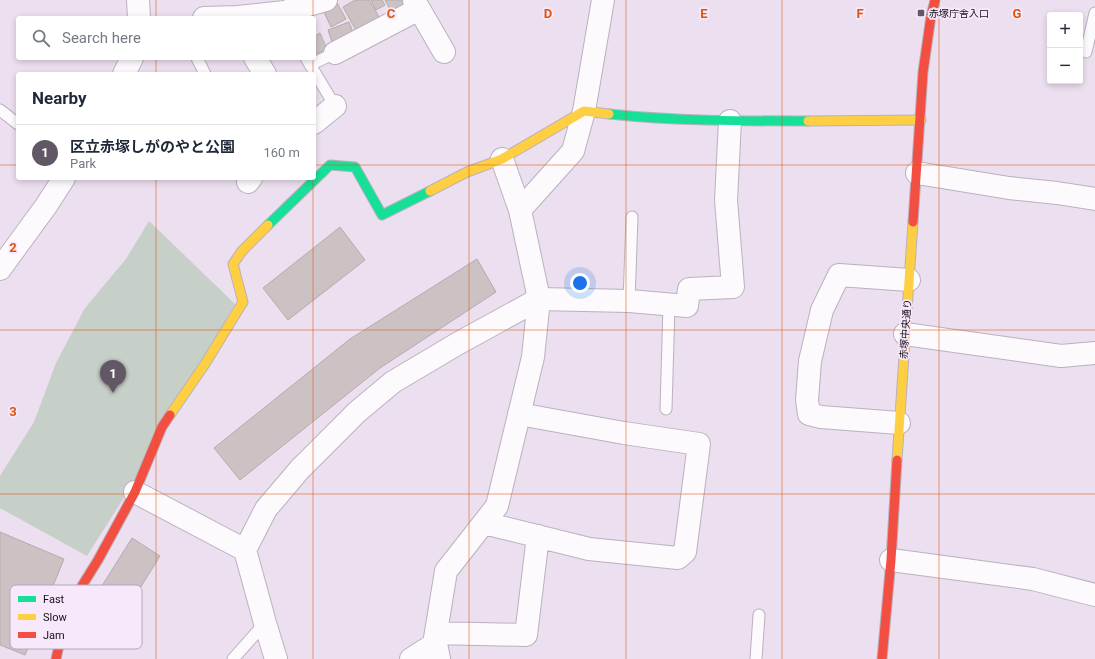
<!DOCTYPE html>
<html lang="en">
<head>
<meta charset="utf-8">
<style>
  :root { --surface:#fff; --page:#f6f6f7; --text:#1f2937; --muted:#747a83; --line:#e0e1e3; --accent:#625865 }
  body { margin:0; font-family:Roboto,"Noto Sans JP",sans-serif; background:var(--page); color:var(--text) }
  .controls { position:absolute; right:12px; top:12px; display:grid; overflow:hidden; border-radius:4px; box-shadow:0 2px 6px #0003 }
  .controls button { width:36px; height:36px; display:grid; place-items:center; padding:0; border:0; border-bottom:1px solid var(--line); background:var(--surface); color:var(--text); font:20px sans-serif }
  .you { position:absolute; left:580px; top:283px; width:14px; height:14px; margin:-10px; border:3px solid #fff; border-radius:50%; background:#1a73e8; box-shadow:0 0 0 6px #1a73e833 }
  .badge { display:grid; place-items:center; width:26px; height:26px; border-radius:50%; background:var(--accent); color:#fff; font-size:13px; font-weight:700 }
  .pin { position:absolute; translate:-50% -33px; filter:drop-shadow(0 1px 2px #0008) }
  .pin::after { content:''; position:absolute; top:21px; width:14px; height:12px; background:inherit; clip-path:polygon(0 0,100% 0,50% 100%) }
  .list { margin:0; padding:0; list-style:none }
  h2 { display:flex; justify-content:space-between; align-items:center; height:52px; margin:0; padding:0 16px; font-size:17px }
  h2 small { font-size:13px; font-weight:400; color:var(--muted) }
  .list li { display:grid; grid-template-columns:26px 1fr auto; gap:12px; align-items:center; box-sizing:border-box; height:56px; padding:0 16px; border-top:1px solid var(--line) }
  .list b { display:block; font-size:15px; white-space:nowrap }
  .list p { margin:0; font-size:13px; white-space:nowrap; color:var(--muted) }
  .list em { font-size:13px; font-style:normal; color:var(--muted) }
  .icon { flex:none; width:22px; height:22px; fill:none; stroke:currentColor; stroke-width:2; stroke-linecap:round; stroke-linejoin:round }
  .map { position:relative; flex:none; width:1095px; height:659px; overflow:hidden }
  .search { position:absolute; background:var(--surface); box-shadow:0 2px 6px #0003; left:16px; top:16px; width:300px; height:44px; display:flex; align-items:center; gap:10px; box-sizing:border-box; padding:0 14px; border-radius:4px; color:var(--muted); font-size:15px }
  .panel { position:absolute; background:var(--surface); box-shadow:0 2px 6px #0003; left:16px; top:72px; width:300px; height:108px; border-radius:4px }
  .map>svg:first-child { display:block }
  .green { fill:#c6cfc8 }
  .building { fill:#ccc1c3; stroke:#b6abae }
  .lines { fill:none; stroke-linecap:round; stroke-linejoin:round }
  .lane-casing { stroke:#bbb1be; stroke-width:13 }
  .street-casing { stroke:#bbb1be; stroke-width:24 }
  .fast-casing { stroke:#bbb1be; stroke-width:11 }
  .slow-casing { stroke:#bbb1be; stroke-width:11 }
  .jam-casing { stroke:#bbb1be; stroke-width:11 }
  .lane { stroke:#fcfafd; stroke-width:11 }
  .street { stroke:#fcfafd; stroke-width:22 }
  .fast { stroke:#16e098; stroke-width:9 }
  .slow { stroke:#ffcf43; stroke-width:9 }
  .jam { stroke:#f24e42; stroke-width:9 }
  .grid { fill:none; stroke:#de550d; stroke-width:1; stroke-opacity:0.55 }
  .poi-dot { fill:#625865; stroke:#f7e9fb; stroke-width:1.5 }
  .labels { text-anchor:middle; stroke-width:3.5; stroke-linejoin:round; paint-order:stroke }
  .poi-label { font-size:10px; fill:#170f1a; stroke:#f7e9fb; text-anchor:start }
  .street-label { font-size:10px; fill:#170f1a; stroke:#f7e9fb }
  .key { fill:#f7e9fb; stroke:#b4a8b8; stroke-width:1 }
  .key-label { font-size:11px; fill:#170f1a }
  .grid-label { font-size:13px; text-anchor:middle; font-weight:bold; fill:#de550d; stroke:#f7e9fb; stroke-width:3.5; stroke-linejoin:round; paint-order:stroke }
</style>
</head>
<body>
<div class="map">
<svg width="1095" height="659" viewBox="0 0 1095 659">
  <rect width="100%" height="100%" fill="#ecdfef"/>
  <path class="green" d="M149,221L235,304L130,488L87,556L0,508V476L34,422L56,363L85,308L126,259Z"/>
  <path class="building" d="M355,0H369L381,20L358,34L343,7Z
    M371,0H382L385,5L376,10Z
    M385,0H402L407,9L392,13Z
    M337,3L346,19L331,27L323,10Z
    M349,22L355,37L333,45L328,30Z
    M314,33L315,36L320,33L327,49L314,55Z
    M340,227L365,260L288,320L263,288Z
    M477,259L496,292L380,368L240,480L214,448L350,339Z
    M0,532L64,559L25,655L0,645Z
    M132,538L160,556L112,633L83,616Z"/>
  <g class="lines">
    <g class="lane-casing">
      <path id="lane" d="M1086,52L1095,13
        M197,58L205,74
        M306,58L335,106
        M310,65L335,53
        M0,110L18,124
        M629,301L632,217
        M666,409L669,305
        M233,659L265,623
        M756,659L759,615"/>
    </g>
    <g class="street-casing">
      <path id="street" d="M138,0L139,18
        M414,0L444,52
        M204,18L238,17L284,12L326,0
        M335,53L419,9
        M255,58L265,74
        M124,74L132,58
        M314,123L335,106
        M917,173L1009,188L1057,193L1095,199
        M248,182L251,178
        M520,210L573,151L584,111L603,0
        M0,269L46,206L64,178
        M905,334L1061,356L1095,353
        M899,423L821,417L809,414L807,400L810,361L822,310L839,275L909,280
        M135,492L245,550L265,623L276,659
        M484,523L589,549L678,558L685,552L699,444L624,433L519,414
        M245,550L266,509L300,469L357,412L393,382L457,344L539,299L629,301L687,306L689,289L733,287L726,200L730,121
        M891,560L1033,579L1095,595
        M436,633L526,635L538,536
        M411,659L436,643
        M439,659L435,638L446,571L497,506L533,357L539,299L520,210L502,159"/>
    </g>
    <g class="fast-casing">
      <path id="fast" d="M609,114C675,121 741,121 808,121
        M268,225L330,165L355,167L382,215L430,191"/>
    </g>
    <g class="slow-casing">
      <path id="slow" d="M808,121L921,120
        M430,191L467,172L502,159L584,111L609,114
        M170,415L205,364L243,302L233,264L242,251L268,225
        M897,460L913,222"/>
    </g>
    <g class="jam-casing">
      <path id="jam" d="M913,222L923,72L931,16L935,0
        M56,659L67,610L98,560L135,492L162,427L170,415
        M882,659L891,560L897,460"/>
    </g>
    <use href="#lane" class="lane"/>
    <use href="#street" class="street"/>
    <use href="#fast" class="fast"/>
    <use href="#slow" class="slow"/>
    <use href="#jam" class="jam"/>
  </g>
  <path class="grid" d="M156,0V18M313,0V18M469,0V659M626,0V659M782,0V659M939,0V659M156,58V74M313,58V74M0,165H18M314,165H1095M156,178V659M313,178V659M0,330H1095M0,494H1095"/>
  <rect class="poi-dot" x="917" y="9" width="8" height="8" rx="2"/>
  <g class="labels">
    <g class="poi-label">
      <text x="929" y="17">赤塚庁舎入口</text>
    </g>
    <g class="street-label">
      <text transform="translate(905 329) rotate(-86)" y="4">赤塚中央通り</text>
    </g>
  </g>
  <rect x="10" y="585" width="132" height="64" rx="6" class="key"/>
  <rect x="18" y="596" width="18" height="6" fill="#16e098"/>
  <rect x="18" y="614" width="18" height="6" fill="#ffcf43"/>
  <rect x="18" y="632" width="18" height="6" fill="#f24e42"/>
  <g class="key-label">
    <text x="43" y="603">Fast</text>
    <text x="43" y="621">Slow</text>
    <text x="43" y="639">Jam</text>
  </g>
  <g class="grid-label">
    <text x="391" y="18">C</text>
    <text x="548" y="18">D</text>
    <text x="704" y="18">E</text>
    <text x="860" y="18">F</text>
    <text x="1017" y="18">G</text>
    <text x="13" y="252">2</text>
    <text x="13" y="416">3</text>
  </g>
</svg>
<div class="controls">
<button>+</button>
<button>−</button>
</div>
<div class="you"></div>
<div class="pin badge" style="left:113px;top:393px">1</div>
<div class="search"><svg class="icon" aria-label="search" viewBox="0 0 24 24"><circle cx="10" cy="10" r="6"/><path d="M15 15l6 6"/></svg>Search here</div>
<section class="panel">
<h2>Nearby<small></small></h2>
<ul class="list">
<li><span class="badge">1</span><div><b>区立赤塚しがのやと公園</b><p>Park</p></div><em>160 m</em></li>
</ul>
</section>
</div>
</body>
</html>
